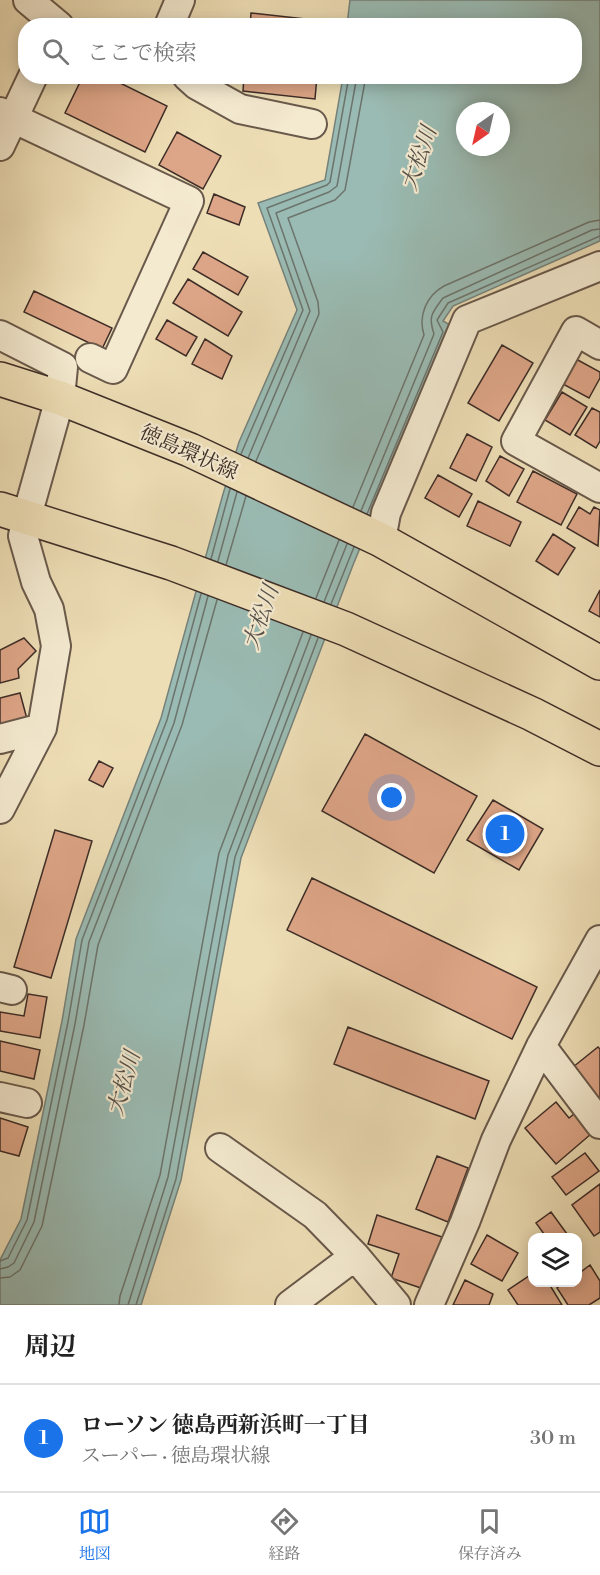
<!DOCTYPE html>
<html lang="ja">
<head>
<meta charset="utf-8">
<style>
  :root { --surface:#fff; --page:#f6f6f6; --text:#222; --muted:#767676; --line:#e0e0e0; --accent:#1a73e8 }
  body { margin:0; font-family:"Libre Bodoni","Noto Serif JP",serif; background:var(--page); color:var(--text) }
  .controls { position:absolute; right:18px; bottom:18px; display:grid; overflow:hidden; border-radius:12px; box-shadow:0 3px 15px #0003 }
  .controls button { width:54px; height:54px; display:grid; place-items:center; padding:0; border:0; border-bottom:2px solid var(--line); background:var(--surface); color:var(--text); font:30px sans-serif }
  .compass { position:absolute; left:456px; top:102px; width:54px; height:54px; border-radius:50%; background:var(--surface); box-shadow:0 3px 15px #0003; rotate:214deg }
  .you { position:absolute; left:392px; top:798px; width:21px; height:21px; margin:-15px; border:4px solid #fff; border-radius:50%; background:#1a73e8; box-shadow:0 0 0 9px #1a73e833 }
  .badge { display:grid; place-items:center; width:39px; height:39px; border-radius:50%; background:var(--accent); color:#fff; font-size:20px; font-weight:700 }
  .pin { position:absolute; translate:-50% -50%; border:3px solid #fff; box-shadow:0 2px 6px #0006 }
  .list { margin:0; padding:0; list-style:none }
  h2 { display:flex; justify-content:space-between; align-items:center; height:78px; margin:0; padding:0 24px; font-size:26px }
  h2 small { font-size:20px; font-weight:400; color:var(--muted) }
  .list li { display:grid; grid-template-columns:39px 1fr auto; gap:18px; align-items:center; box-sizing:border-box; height:108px; padding:0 24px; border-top:2px solid var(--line) }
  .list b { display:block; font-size:22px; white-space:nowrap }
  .list p { margin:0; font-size:20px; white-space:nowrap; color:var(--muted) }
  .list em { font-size:20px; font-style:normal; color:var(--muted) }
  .icon { flex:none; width:33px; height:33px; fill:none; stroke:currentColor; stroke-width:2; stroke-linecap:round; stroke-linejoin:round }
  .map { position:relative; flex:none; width:600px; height:1305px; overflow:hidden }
  .search { position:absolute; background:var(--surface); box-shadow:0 3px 15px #0003; left:18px; right:18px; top:18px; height:66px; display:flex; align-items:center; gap:15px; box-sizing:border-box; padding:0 21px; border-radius:24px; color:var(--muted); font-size:22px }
  .sheet { height:186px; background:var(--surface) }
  nav { display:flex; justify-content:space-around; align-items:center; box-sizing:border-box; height:84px; border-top:2px solid var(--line); background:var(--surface); font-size:16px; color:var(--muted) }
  nav a { display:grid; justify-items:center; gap:3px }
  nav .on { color:var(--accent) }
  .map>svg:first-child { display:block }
  .water { fill:#9abbb3; stroke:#75827b; stroke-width:1.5; fill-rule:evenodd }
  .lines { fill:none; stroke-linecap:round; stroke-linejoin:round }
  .shore { stroke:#6c746d; stroke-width:1.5 }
  .building { fill:#dea688; stroke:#3d2d27; stroke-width:1.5 }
  .minor-casing { stroke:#69594b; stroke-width:32 }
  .primary-casing { stroke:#3d2d27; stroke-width:36 }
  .minor { stroke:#f4ead0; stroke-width:28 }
  .primary { stroke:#eedeb6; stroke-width:33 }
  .labels { text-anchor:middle; stroke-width:4.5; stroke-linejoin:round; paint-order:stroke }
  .street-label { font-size:21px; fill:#3d2d27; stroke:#f4ead0 }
  .water-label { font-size:22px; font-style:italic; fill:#54504a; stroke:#f4ead0 }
</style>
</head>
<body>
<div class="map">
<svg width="600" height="1305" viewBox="0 0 600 1305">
  <rect width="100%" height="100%" fill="#eedeb6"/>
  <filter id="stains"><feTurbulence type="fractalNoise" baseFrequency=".00333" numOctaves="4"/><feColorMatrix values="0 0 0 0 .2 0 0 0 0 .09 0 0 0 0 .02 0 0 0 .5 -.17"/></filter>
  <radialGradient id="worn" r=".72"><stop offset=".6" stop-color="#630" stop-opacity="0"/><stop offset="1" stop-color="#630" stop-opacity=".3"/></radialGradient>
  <path class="water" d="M350,0H600V241L453,306L443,321L452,326L353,565L241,858L181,1180L141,1305H0V1260L21,1219L62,1021L76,939L161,718L223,494L239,442L297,310L258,203L325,180L343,77L574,76V26L347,25ZM465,111H501V147H465Z"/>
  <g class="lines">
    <path class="shore" d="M241,454L303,310L267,208L327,185L330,182L349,76
      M248,458L310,311L276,213L329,192L337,186L357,76
      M256,461L319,314L318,302L288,218L335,200L345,190L366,76
      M353,507L424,335C418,316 426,296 444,286L589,222L600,220
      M361,511L434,334C428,316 432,313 443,298L592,230L600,229
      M367,514L443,332L437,320L448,303L600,236
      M211,559L230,489
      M218,561L237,492
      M226,565L246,496
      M316,598L339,540
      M324,602L347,544
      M331,604L354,547
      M0,1261L8,1258L27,1220L68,1022L82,940L167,720L201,594
      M0,1269L8,1267L14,1263L34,1222L75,1024L89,942L174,723L208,596
      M0,1278L10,1277L20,1270L42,1226L84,1025L98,945L182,725L217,600
      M119,1305L120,1296L160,1175L219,853L303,632
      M128,1305L168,1177L228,855L311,635
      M136,1305L176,1179L235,857L318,638"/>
  </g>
  <path class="building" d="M251,13L323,21V26H250Z
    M83,76H106L167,106L145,152L65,113Z
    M244,76H317L315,99L243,91Z
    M177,132L221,156L203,189L159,165Z
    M214,194L245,207L239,225L207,213Z
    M203,252L248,277L238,295L193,269Z
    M188,279L242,312L228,336L173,303Z
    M34,291L112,328L102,349L24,312Z
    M167,320L197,337L186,356L156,339Z
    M205,339L232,356L222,379L192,364Z
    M502,345L533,363L499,421L468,403Z
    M576,359L600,372V378L589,398L561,383Z
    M562,392L587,407L570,435L545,420Z
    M592,408L600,412V441L596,448L575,435Z
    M467,434L492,447L476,481L450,468Z
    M500,456L524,469L509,496L486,481Z
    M533,471L577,494L561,525L517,502Z
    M438,475L472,494L459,517L425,498Z
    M478,501L521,522L510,546L467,526Z
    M579,507L590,514L594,507L600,510L598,546L567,528Z
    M553,534L575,548L558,575L536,561Z
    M600,590V617L589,611Z
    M24,638L36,651L18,669L19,678L0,683V650Z
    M20,693L27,719L0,725V698Z
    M365,734L477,796L434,873L322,811Z
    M99,761L113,768L103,787L89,780Z
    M493,800L543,829L519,870L467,840Z
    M55,830L92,841L51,978L14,967Z
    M312,878L537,987L512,1039L287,930Z
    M28,994L47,997L40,1038L0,1031V1012L24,1016Z
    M348,1027L489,1081L475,1119L334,1064Z
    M0,1041L40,1050L34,1079L0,1071Z
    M598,1047L600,1049V1101L573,1067Z
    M556,1102L569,1118L574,1114L591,1134L556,1164L525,1128Z
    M0,1118L28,1127L19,1156L0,1151Z
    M585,1153L599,1171L566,1195L552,1177Z
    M437,1156L468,1168L448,1222L416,1209Z
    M600,1184V1232L594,1236L572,1205Z
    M551,1212L570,1238H547L536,1223Z
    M377,1215L442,1237L424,1289L391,1278L399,1254L368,1244Z
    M487,1235L518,1253L502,1281L471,1264Z
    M590,1265L600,1281V1298L589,1305H568L557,1288L564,1282H578V1274Z
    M532,1274V1282H548L562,1305H518L508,1290Z
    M465,1280L493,1294L489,1305H453Z"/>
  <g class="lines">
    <g class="minor-casing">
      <path id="minor" d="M28,0L59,26
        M169,26L180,0
        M187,76L197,85L240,109L312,124
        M0,112L189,201L113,369L90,358
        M0,146L33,76
        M0,335L63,367L60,398L27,516L23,536L36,582L49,609L56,646L42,728L0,809
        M600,345L576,331L516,441L600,488
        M381,540L386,513L467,320L600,266
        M0,739L42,728
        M0,987L12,990
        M541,1046L600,1124
        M0,1097L27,1103
        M220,1148L315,1215L355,1256L396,1305
        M290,1305L355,1256
        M429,1305L465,1222L496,1140L541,1046L600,940"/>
    </g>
    <g class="primary-casing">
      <path id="primary" d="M0,379L60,398L190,450L381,540L600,663
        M0,509L171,563L346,629L532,714L600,749"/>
    </g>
    <use href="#minor" class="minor"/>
    <use href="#primary" class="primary"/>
  </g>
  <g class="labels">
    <g class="street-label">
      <text transform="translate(189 452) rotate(24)" y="7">徳島環状線</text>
    </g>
    <g class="water-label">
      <text transform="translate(418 158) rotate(-71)" y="8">大松川</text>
      <text transform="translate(260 617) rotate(-71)" y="8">大松川</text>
      <text transform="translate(123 1083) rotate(-74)" y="8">大松川</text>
    </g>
  </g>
  <rect width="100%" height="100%" filter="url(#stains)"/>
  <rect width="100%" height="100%" fill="url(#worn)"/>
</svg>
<div class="controls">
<button><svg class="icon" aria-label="layers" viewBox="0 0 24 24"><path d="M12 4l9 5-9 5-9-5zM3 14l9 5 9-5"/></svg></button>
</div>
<svg class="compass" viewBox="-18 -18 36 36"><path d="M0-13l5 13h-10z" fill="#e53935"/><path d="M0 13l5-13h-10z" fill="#767676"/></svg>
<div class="you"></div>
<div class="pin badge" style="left:505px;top:834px">1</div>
<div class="search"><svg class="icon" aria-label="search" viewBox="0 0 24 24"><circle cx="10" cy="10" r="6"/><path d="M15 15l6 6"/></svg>ここで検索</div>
</div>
<section class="sheet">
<h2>周辺<small></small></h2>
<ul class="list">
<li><span class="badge">1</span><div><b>ローソン 徳島西新浜町一丁目</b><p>スーパー · 徳島環状線</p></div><em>30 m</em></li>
</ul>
</section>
<nav>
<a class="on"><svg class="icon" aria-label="map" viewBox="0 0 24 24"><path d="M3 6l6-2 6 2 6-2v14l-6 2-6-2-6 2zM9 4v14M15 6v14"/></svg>地図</a>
<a><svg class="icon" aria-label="directions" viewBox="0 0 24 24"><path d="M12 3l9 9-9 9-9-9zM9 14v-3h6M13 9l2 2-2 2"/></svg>経路</a>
<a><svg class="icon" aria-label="saved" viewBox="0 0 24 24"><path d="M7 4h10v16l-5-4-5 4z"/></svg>保存済み</a>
</nav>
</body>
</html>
